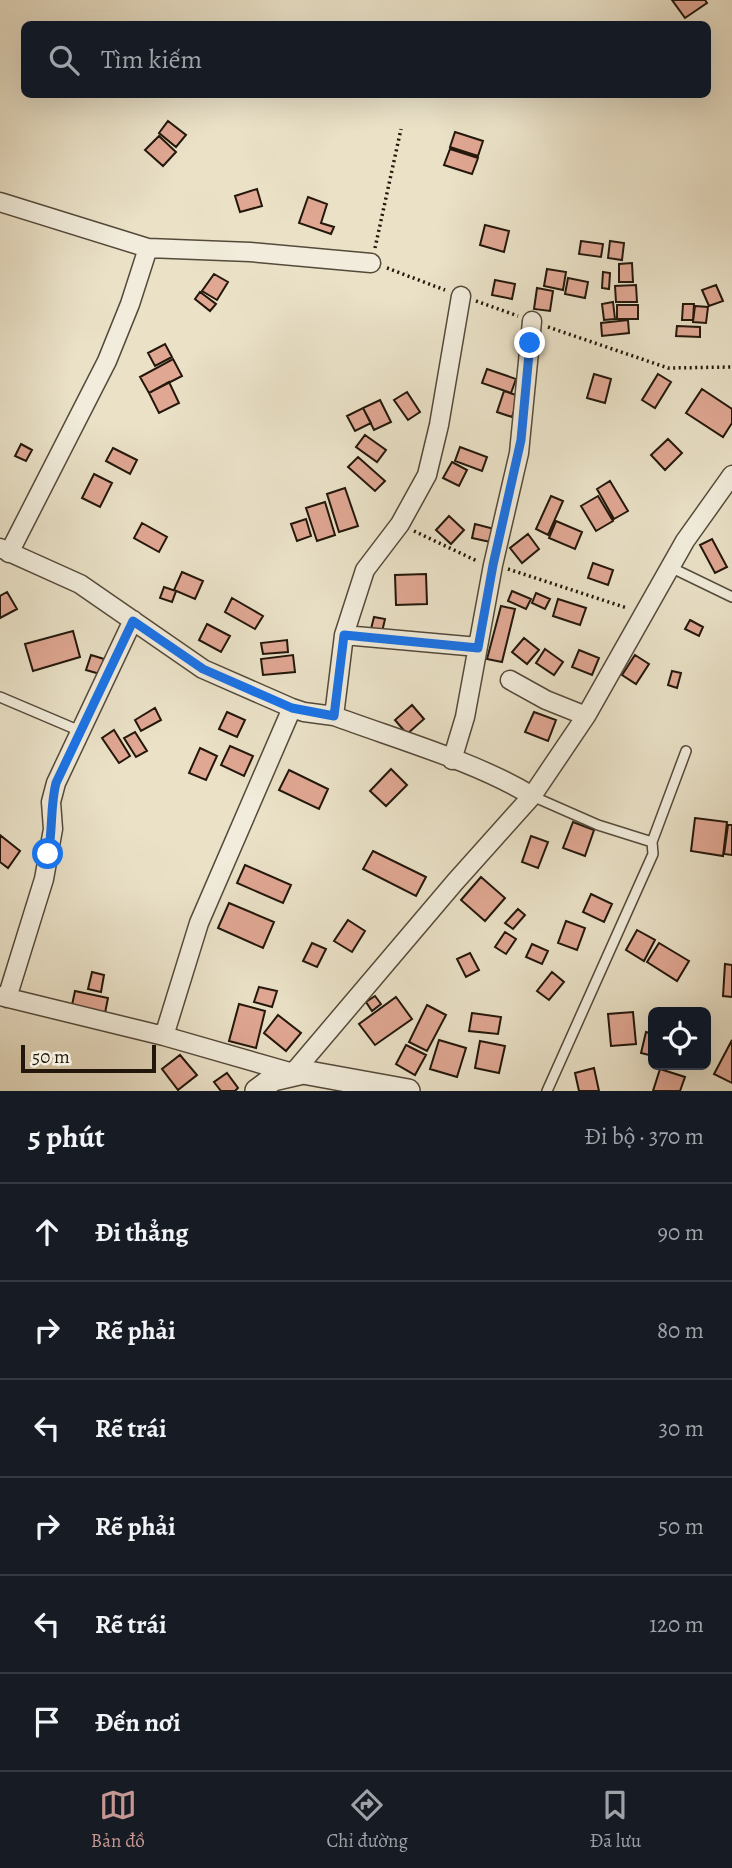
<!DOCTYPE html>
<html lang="vi">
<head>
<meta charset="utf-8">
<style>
  :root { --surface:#171b24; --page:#20242c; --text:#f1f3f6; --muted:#9ea1a6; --line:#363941; --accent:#c59692 }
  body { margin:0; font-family:Alegreya,serif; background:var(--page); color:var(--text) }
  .controls { position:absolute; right:21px; bottom:21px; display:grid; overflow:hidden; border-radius:10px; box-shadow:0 7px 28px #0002 }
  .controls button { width:63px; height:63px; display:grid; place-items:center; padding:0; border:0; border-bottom:2px solid var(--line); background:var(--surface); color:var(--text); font:35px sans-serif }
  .scale { position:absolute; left:21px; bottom:18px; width:135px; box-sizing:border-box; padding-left:7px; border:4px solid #23170b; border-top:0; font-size:19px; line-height:24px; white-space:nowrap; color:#23170b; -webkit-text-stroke:5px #f1ecdb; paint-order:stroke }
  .stop { position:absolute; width:21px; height:21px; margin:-16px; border:5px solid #1a73e8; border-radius:50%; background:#fff }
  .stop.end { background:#1a73e8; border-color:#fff; box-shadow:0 2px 7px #0008 }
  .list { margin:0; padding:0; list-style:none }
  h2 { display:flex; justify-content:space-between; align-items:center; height:91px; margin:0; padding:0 28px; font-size:30px }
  h2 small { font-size:23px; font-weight:400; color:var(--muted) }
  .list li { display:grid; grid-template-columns:46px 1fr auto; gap:21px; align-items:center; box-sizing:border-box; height:98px; padding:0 28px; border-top:2px solid var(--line) }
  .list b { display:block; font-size:26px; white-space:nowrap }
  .list em { font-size:23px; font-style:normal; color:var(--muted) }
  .icon { flex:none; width:38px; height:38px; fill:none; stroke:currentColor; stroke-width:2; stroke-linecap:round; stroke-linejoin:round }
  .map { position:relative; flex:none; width:732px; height:1091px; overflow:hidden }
  .search { position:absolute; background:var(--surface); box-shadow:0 7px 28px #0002; left:21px; right:21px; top:21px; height:77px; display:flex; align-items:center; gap:18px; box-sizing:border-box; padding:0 24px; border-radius:10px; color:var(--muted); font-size:26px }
  .sheet { height:679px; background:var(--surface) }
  nav { display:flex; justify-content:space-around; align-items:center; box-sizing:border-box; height:98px; border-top:2px solid var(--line); background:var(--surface); font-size:19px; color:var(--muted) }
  nav a { display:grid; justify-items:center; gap:4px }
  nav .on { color:var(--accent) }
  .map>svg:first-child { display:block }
  .building { fill:#e0a793; stroke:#23170b; stroke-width:2 }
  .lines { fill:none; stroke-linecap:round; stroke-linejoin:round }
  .service-casing { stroke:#554a3a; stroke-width:12 }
  .minor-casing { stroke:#554a3a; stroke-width:21 }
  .tertiary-casing { stroke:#554a3a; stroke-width:26 }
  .path { stroke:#23170b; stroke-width:3.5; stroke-dasharray:2 3.5; stroke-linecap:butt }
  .service { stroke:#f1ecdb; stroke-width:9 }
  .minor { stroke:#f1ecdb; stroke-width:18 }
  .tertiary { stroke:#f1ecdb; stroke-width:23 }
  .route { stroke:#1a73e8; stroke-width:9 }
</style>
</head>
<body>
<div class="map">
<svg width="732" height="1091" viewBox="0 0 732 1091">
  <rect width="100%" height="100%" fill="#eae1c7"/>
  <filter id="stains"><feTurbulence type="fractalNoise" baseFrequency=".00286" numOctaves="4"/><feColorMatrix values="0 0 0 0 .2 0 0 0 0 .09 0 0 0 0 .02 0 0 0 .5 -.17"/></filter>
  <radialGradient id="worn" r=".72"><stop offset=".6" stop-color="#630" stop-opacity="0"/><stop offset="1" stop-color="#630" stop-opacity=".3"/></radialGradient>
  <path class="building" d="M672,0H705L707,3L685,18Z
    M168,121L186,135L176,147L159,133Z
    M455,132L483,141L478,156L450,147Z
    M159,136L176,152L163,166L145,150Z
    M450,149L478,158L472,174L444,165Z
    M257,189L262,206L240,212L235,196Z
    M308,197L327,204L321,223L334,227L331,234L299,223Z
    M485,225L509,231L504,252L480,245Z
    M581,241L603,244L601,257L579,254Z
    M610,241L624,243L622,260L608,258Z
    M632,263L633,282H619V264Z
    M547,269L566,272L563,290L544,286Z
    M603,272L610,273L609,289L602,288Z
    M214,274L228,282L217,300L202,291Z
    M568,278L588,282L585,298L565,294Z
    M495,280L515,284L512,299L492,295Z
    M636,285L637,302H616L615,286Z
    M716,285L723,301L709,306L702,290Z
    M537,288L553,291L550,311L534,309Z
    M200,292L216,304L210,311L195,299Z
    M613,302L615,319L604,320L602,304Z
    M683,304H694L693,320H682Z
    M617,305H638V319H617Z
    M695,306L708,307L706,323L693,322Z
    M628,320L629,333L602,336L601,323Z
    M677,326L700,327V337L676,336Z
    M165,344L172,357L155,366L148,353Z
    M173,359L182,376L149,393L140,377Z
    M487,369L516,379L511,393L482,383Z
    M594,374L611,379L605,403L587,398Z
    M658,374L671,382L655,408L642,400Z
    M169,382L179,403L159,413L149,393Z
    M702,389L732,409V423L723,437L686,413Z
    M504,391L519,396L512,417L497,412Z
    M407,392L420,412L408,420L394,400Z
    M380,400L391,422L374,430L363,408Z
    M363,408L371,423L355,431L347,416Z
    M365,435L386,450L377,462L356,447Z
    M668,439L682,453L665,470L651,455Z
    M21,444L32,450L26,461L15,456Z
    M460,447L487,457L482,471L455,461Z
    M113,448L137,460L130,474L106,461Z
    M358,457L385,481L375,491L348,467Z
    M452,462L467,470L459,486L443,478Z
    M94,474L112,483L100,507L82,498Z
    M610,481L628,511L614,519L597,489Z
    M345,488L358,526L339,532L327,494Z
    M551,496L563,501L548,535L536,529Z
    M598,496L613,521L596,531L581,506Z
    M325,502L335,535L317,541L306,508Z
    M449,516L464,530L451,544L436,530Z
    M306,519L311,536L297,541L291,524Z
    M556,521L582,532L575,549L549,538Z
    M142,523L167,537L159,552L134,538Z
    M475,524L498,530L495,543L472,538Z
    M528,534L539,549L522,563L510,548Z
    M712,539L727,567L715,573L700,545Z
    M593,563L613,570L608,585L588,578Z
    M182,572L203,581L195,599L174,590Z
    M426,574L427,604L396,605L395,575Z
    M164,587L176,591L172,602L160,598Z
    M512,591L531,599L526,609L508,601Z
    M7,592L17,609L0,618V596Z
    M536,593L550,599L545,609L532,603Z
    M232,598L263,616L255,629L225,612Z
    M558,599L586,608L580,625L553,616Z
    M501,606L515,609L502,662L487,659Z
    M374,617L385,619L382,632L371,629Z
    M690,620L703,627L699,636L685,629Z
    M207,624L230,636L221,652L199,640Z
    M73,631L80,657L33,671L25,644Z
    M524,638L539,650L527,664L512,652Z
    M287,640L288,652L263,654L261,643Z
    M545,649L563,662L554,675L536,663Z
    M579,650L599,658L592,675L572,667Z
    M91,655L104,659L100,674L86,670Z
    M293,655L295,672L263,675L261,659Z
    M635,655L649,664L636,684L622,675Z
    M672,671L681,673L677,688L668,685Z
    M412,705L424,719L407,734L395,720Z
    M155,708L161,720L141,731L135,720Z
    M227,712L245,720L237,737L219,729Z
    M534,712L556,720L548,741L525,732Z
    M114,730L130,756L119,763L102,738Z
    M135,732L147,751L136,757L124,738Z
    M230,746L253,756L244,776L221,765Z
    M200,748L217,756L206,780L189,773Z
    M391,769L407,785L386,806L370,791Z
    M289,770L328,789L319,809L279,790Z
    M695,818L727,822L723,856L691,851Z
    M573,822L594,830L585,856L563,848Z
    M728,825H732V855L724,854Z
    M0,835L20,851L8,868L0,862Z
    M531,836L548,842L538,868L522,862Z
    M373,851L426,877L416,896L363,869Z
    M245,865L291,885L283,903L237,883Z
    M481,877L505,898L485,921L461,900Z
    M591,894L612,904L604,922L583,912Z
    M229,903L274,922L263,948L218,928Z
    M518,909L525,915L513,929L505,923Z
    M348,920L365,931L352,952L334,941Z
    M566,921L585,928L577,950L558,943Z
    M637,930L655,940L644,961L626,950Z
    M505,932L516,939L506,954L495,947Z
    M312,943L326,949L317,967L303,961Z
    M659,943L689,961L677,981L647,962Z
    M532,944L548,951L542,964L526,957Z
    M470,953L479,970L466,977L457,959Z
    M725,964L732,965V997L723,996Z
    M92,972L104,975L101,992L88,989Z
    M552,972L564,982L549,1000L537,991Z
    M259,987L277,991L272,1007L254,1002Z
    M75,991L108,998L105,1013L72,1005Z
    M375,996L381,1004L372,1011L366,1002Z
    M396,997L412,1019L375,1045L359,1024Z
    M239,1004L265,1011L256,1048L229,1041Z
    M427,1005L446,1015L427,1051L409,1042Z
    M633,1012L636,1044L611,1046L608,1014Z
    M472,1013L501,1017L498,1034L469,1031Z
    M278,1015L301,1033L286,1051L264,1033Z
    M646,1032L653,1034V1056L641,1053Z
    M439,1040L466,1048L457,1077L430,1069Z
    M732,1040V1083L714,1074Z
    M480,1041L505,1046L499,1073L475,1068Z
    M406,1045L426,1055L415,1075L396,1064Z
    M180,1055L197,1075L178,1090L162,1069Z
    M594,1068L599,1091H579L575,1073Z
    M660,1069L685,1077L680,1091H653Z
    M227,1073L238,1088L235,1091H221L214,1082Z"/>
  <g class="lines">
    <g class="service-casing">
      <path id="service" d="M670,567L732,597
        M0,697L80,731
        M532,796L598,825L652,842L653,854L547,1091
        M652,842L686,751"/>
    </g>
    <g class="minor-casing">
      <path id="minor" d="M0,202L148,248L250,252L371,263
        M461,296L439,425L427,475L400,524L365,570L344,635L334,716C396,739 477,762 532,796
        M0,548L80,584L203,669L292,708L304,712L334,716
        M9,553L107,361L130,304L148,248
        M344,635L478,647
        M510,680L546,700L586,716
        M452,760L465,717L493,565L519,453L532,321
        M0,996L164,1036L293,1073L455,882L532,796L586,716L685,541L732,475
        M7,998L44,879L53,829L51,802L56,783L133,620
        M164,1036L199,923L292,708"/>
    </g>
    <g class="tertiary-casing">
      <path id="tertiary" d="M257,1091L273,1079L303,1072L408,1091"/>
    </g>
    <path class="path" d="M375,248L401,129
      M387,268L445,290
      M476,301L518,316
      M548,327L668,368L732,367
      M414,531L477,561
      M508,569L627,608"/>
    <use href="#service" class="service"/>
    <use href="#minor" class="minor"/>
    <use href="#tertiary" class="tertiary"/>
  </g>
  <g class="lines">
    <path class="route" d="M48,854C53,830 50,806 56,783L133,621L203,669L292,708L334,716L344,635L478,648L493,565L521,440L530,343"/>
  </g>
  <rect width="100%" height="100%" filter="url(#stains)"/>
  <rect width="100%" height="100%" fill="url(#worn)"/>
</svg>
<div class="controls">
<button><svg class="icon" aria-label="locate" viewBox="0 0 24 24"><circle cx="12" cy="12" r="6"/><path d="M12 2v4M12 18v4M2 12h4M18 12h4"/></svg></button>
</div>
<div class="scale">50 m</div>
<div class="stop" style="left:48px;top:854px"></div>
<div class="stop end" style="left:530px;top:343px"></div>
<div class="search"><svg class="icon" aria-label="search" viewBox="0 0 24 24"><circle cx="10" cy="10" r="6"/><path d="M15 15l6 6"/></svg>Tìm kiếm</div>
</div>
<section class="sheet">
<h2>5 phút<small>Đi bộ · 370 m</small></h2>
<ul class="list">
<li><svg class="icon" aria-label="ahead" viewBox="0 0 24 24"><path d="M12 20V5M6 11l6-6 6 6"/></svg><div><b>Đi thẳng</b></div><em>90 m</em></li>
<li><svg class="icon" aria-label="right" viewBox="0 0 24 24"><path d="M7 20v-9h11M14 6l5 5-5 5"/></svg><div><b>Rẽ phải</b></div><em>80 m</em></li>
<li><svg class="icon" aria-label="left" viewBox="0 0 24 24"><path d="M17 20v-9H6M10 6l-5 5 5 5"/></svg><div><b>Rẽ trái</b></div><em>30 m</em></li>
<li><svg class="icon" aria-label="right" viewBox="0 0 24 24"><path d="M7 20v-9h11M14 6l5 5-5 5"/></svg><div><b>Rẽ phải</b></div><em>50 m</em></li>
<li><svg class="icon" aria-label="left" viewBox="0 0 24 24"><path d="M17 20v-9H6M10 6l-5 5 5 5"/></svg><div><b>Rẽ trái</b></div><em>120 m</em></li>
<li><svg class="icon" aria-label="arrive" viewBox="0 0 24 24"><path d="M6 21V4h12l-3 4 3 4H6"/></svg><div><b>Đến nơi</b></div></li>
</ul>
</section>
<nav>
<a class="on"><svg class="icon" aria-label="map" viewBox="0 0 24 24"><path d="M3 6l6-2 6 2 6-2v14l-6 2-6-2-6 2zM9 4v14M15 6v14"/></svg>Bản đồ</a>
<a><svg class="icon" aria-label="directions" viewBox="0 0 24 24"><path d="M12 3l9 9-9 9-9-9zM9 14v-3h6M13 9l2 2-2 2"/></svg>Chỉ đường</a>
<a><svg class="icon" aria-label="saved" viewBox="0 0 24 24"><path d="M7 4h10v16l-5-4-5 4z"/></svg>Đã lưu</a>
</nav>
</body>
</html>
